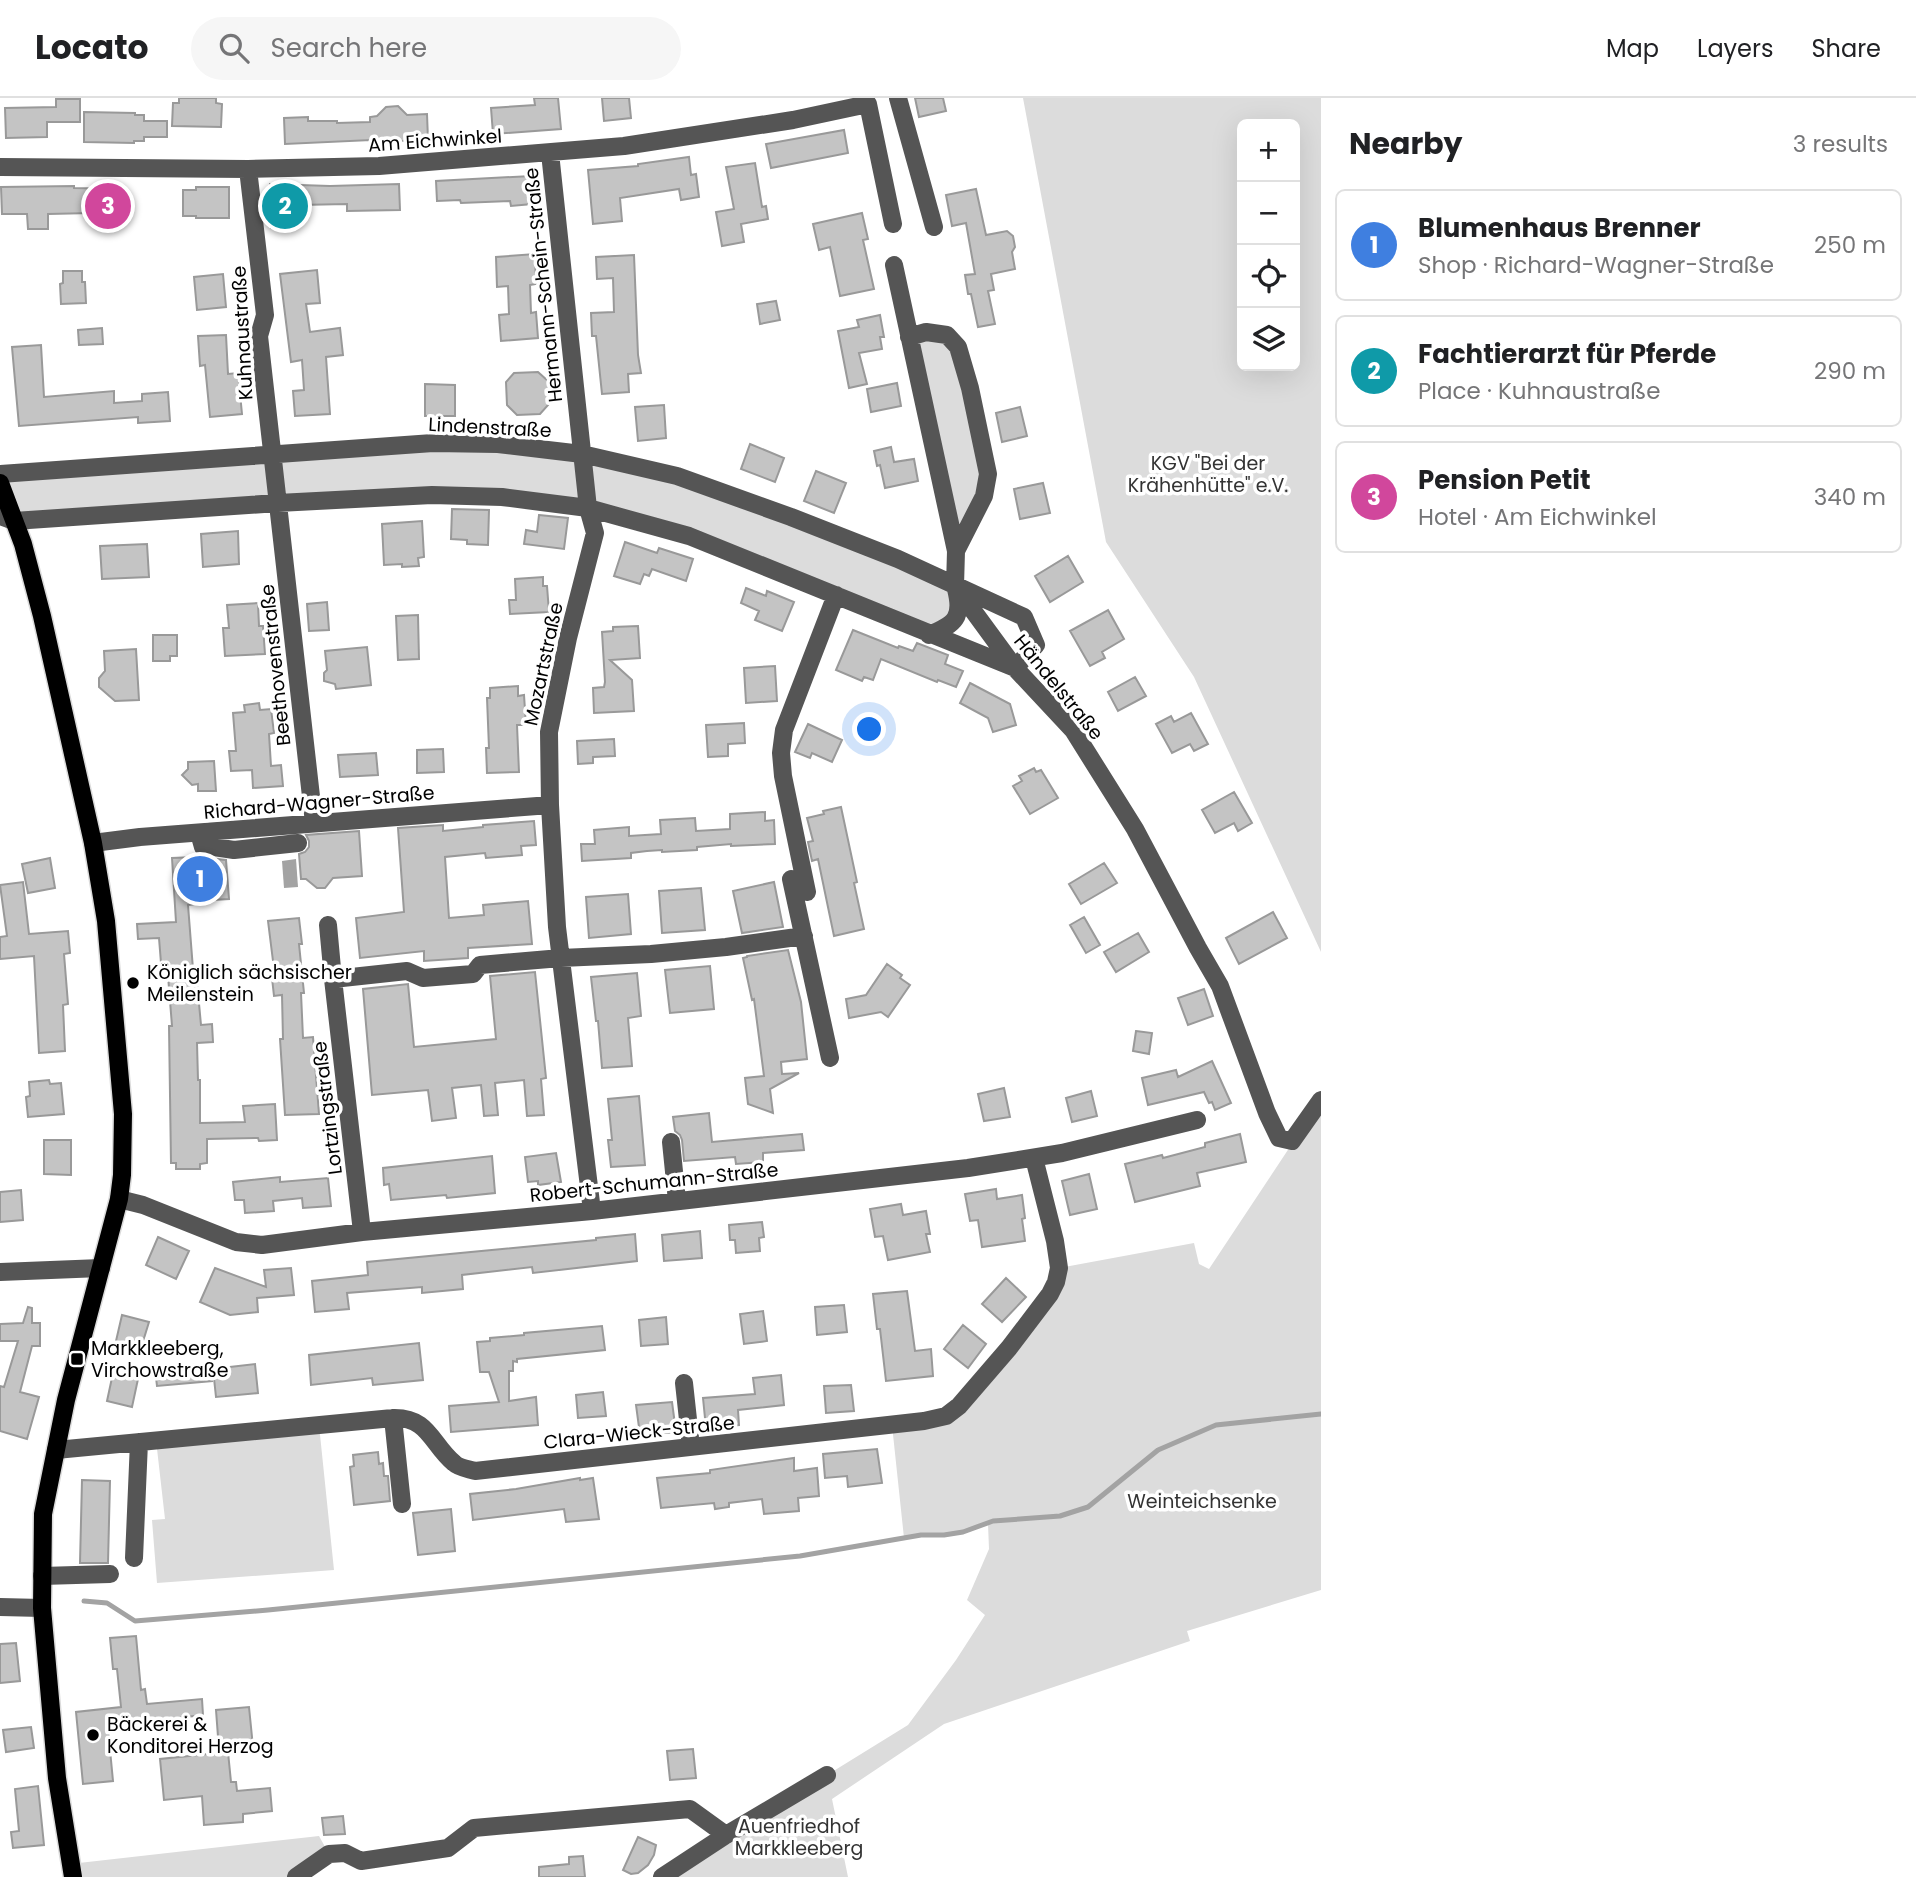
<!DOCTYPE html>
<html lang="en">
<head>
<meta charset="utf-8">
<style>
  :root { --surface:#fff; --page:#f6f6f6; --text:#202124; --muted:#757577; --line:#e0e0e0; --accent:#0b8043 }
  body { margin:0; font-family:Poppins,sans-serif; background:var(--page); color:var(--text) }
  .controls { position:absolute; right:21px; top:21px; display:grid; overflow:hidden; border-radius:10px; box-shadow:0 7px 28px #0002 }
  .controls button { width:63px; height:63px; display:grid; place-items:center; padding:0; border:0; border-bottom:2px solid var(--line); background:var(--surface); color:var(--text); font:35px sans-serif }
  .you { position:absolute; left:870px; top:632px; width:24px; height:24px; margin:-18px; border:5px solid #fff; border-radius:50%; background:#1a73e8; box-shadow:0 0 0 10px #1a73e833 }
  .badge { display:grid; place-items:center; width:46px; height:46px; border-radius:50%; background:var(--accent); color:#fff; font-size:23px; font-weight:700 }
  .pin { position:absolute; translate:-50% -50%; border:4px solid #fff; box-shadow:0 2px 7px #0006 }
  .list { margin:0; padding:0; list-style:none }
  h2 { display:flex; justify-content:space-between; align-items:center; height:91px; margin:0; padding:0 28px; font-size:30px }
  h2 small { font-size:23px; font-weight:400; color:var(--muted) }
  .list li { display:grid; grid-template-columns:46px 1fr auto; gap:21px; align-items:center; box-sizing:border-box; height:112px; margin:0 14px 14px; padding:0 14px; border:2px solid var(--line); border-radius:10px }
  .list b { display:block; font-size:26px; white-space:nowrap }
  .list p { margin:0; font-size:23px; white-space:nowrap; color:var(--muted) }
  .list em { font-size:23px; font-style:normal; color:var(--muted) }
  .icon { flex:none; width:38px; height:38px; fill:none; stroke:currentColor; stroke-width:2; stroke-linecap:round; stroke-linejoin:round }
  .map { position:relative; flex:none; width:1321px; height:1779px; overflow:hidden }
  header { display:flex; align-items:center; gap:42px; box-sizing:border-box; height:98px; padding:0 35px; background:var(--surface); border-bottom:2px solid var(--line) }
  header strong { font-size:33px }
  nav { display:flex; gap:38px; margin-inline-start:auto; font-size:24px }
  .search { width:490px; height:63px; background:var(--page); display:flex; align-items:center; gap:18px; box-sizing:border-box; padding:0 24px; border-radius:38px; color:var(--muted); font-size:26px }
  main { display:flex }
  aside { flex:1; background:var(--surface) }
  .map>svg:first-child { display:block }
  .green { fill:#dcdcdc; fill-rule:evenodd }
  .water { fill:#a3a3a3 }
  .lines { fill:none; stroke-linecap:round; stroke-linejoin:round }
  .stream { stroke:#a3a3a3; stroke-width:5 }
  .building { fill:#c4c4c4; stroke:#999; stroke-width:2 }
  .major-casing { stroke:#dbdbdb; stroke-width:21 }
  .minor { stroke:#555; stroke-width:18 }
  .major { stroke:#000; stroke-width:18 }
  .poi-dot { fill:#000; stroke:#fff; stroke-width:2.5 }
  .labels { text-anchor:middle; stroke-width:7; stroke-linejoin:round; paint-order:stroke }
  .street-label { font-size:19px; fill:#000; stroke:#fff }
  .park-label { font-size:19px; fill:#333; stroke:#fff }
  .poi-label { font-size:19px; fill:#000; stroke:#fff; text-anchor:start }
</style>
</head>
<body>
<header>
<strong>Locato</strong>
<div class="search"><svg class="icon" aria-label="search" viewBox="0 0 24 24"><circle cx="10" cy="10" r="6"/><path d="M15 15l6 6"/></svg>Search here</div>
<nav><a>Map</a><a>Layers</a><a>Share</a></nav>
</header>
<main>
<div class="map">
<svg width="1321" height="1779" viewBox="0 0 1321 1779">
  <rect width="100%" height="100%" fill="#fff"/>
  <path class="green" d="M1023,0H1321V854L1194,579L1106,444ZM1242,26H1295V268H1242Z
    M947,237L988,376L956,453L909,240Z
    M498,346L677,378L955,488L959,505L929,537L689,438L502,400L14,423L0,376Z
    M1321,1002V1492L1187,1533L1190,1543L944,1626L832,1701L848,1779H662L908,1627L956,1562L985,1517L967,1502L989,1451L988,1426C973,1429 959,1436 944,1437C930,1438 918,1437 904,1440L892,1327L959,1308L1059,1170L1194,1145L1199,1166L1209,1171Z
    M319,1327L334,1472L157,1485L152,1422L165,1421L156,1342Z
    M319,1738L329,1756L296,1779H73L70,1766Z"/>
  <path class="water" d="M296,761L298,789L284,790L282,763Z"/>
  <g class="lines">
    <path class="stream" d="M84,1503L107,1505L135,1523L268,1512L800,1458L921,1437H944L963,1434L993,1423L1060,1418L1088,1409L1158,1352L1216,1327L1321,1316"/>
  </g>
  <path class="building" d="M179,0H216V5L222,6L221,29L172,28L173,5H179Z
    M534,0H558L561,31L493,36L491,10L535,7Z
    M602,0H629L631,20L604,23Z
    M915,0H943L946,13L919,19Z
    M56,1H80V24H47V39L6,40L5,10L56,9Z
    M398,8L407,17L427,16L428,42L371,44V42L285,46L284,20L308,19V23H337V25L370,24V19L377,18L386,9Z
    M84,14L135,15V17H144V23H167V39H144V43H134V45L84,44Z
    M844,32L848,55L771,70L766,46Z
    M689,59L691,77L696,76L699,99L681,102L679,91L620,100L622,123L593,126L588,72L638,68V66Z
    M755,65L762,109L766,108L768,121L741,126L744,144L722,148L716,114L734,111L726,69Z
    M531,78L532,106L511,108L510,103L461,105L460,102L437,103L436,83Z
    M270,86L330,88L399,86L400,112L347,113V106L299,107L300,129L271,130Z
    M74,88V90L125,91L124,126L91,125L92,115L48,116V131H28L27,116H2L1,89Z
    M196,89H229V120H196V118H183V92H196Z
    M976,91L986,137L1007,133L1013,138L1015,149L1012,154L1015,171L991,176L994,192L988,193L995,226L978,229L971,196H968L965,177L975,176L966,125L952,128L946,97Z
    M862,115L868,141L863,142L874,191L840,198L830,149L819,152L813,126Z
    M535,156L536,186L530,187L531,215L536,214L538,240L501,243L499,217L509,216L508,188L497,189L496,159Z
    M634,157L638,257L641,275L628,276L629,294L602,296L596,238H592L591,215L614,214L613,180L597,181L596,159Z
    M317,172L320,205L306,206L310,234L340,230L343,257L326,259L330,316L295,318L293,293L304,292L302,262L291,264L280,176Z
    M63,173H82V184H85L86,205L61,206L60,186L63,185Z
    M223,176L226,209L197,212L194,179Z
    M776,203L780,222L760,226L757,206Z
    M880,217L884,239H880L882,251L859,255L867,286L849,290L838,233L859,229L857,222Z
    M102,230L103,246L79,247L78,232Z
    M226,237L228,276L238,275L242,316L210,319L205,267L200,268L198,238Z
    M41,247L44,299L114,293V305L142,303V296L168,294L170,323L138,325V319L19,328L12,249Z
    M538,274L548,283L549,306L540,316L517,317L507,307L506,284L514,275Z
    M897,285L901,308L871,314L867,291Z
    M425,286L455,287V318H425Z
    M664,307L666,340L638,343L635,309Z
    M1020,309L1027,338L1002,344L996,315Z
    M750,346L784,360L775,384L741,371Z
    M891,349L894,364L914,361L918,383L885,390L880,367L877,368L874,353Z
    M816,373L846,385L834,415L804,403Z
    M1043,385L1050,415L1020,421L1014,391Z
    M452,411L489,412L488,447L467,446V442L451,441Z
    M539,417L568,420L564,451L524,446L526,432L537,434Z
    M422,423L424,459L418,460L419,468L402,469V466L384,467L382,426Z
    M238,433L239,466L203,469L201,436Z
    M625,444L657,455L659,450L693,461L686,483L652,471L649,478L644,476L640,486L614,478Z
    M147,446L149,479L102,481L100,448Z
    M1068,458L1083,484L1050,504L1035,478Z
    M543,479V488H547L549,514L510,516L509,502H516L515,481Z
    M746,490L766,498L767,493L794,504L782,533L755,522L759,513L741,505Z
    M327,504L329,532L309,533L307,506Z
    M258,505L259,528H263L265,556L225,558L223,530H229L227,507Z
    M1108,512L1124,541L1102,554L1105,560L1090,568L1070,533Z
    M418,517L419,561L398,562L396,518Z
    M638,528L640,560L610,562L632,582L634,613L594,615L593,590L604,589L605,584L602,534L613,533V529Z
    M853,532L898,550L899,548L913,553L917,545L948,557L945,566L963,573L956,589L938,582L937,584L881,561L873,582L864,579L862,583L836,572Z
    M153,537H177V558H170V563H153Z
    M367,549L371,587L336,591L335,586L324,583V575L327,572L325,553Z
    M136,551L139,602L115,603L99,589V580L105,573L104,553Z
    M775,568L777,603L746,605L744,570Z
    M1135,579L1146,598L1118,613L1108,594Z
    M970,585L1010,606L1016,627L993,634L988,620L960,605Z
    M518,588V598L524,597L526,627H517L519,674L487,675L486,650H489L487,600H490V590Z
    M259,605L260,612L271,611L274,635L269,636L271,668L281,667L283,688L253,690L252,672L231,673L229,653H236L233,615L245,614L244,607Z
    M1191,615L1208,646L1194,653L1190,646L1172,655L1156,626L1171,618L1174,624Z
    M744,625L745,645L728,646V658L708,659L706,627Z
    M808,626L842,642L832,664L812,655L810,660L795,654Z
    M614,641L615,658L593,659V665L578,666L577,643Z
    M443,651L444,674L417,675V652Z
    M376,655L378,677L340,679L338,657Z
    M214,663L216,693H198V686L192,687L182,677L188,671V664Z
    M1034,670L1036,674L1041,672L1058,700L1030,716L1013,688L1022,683L1019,678Z
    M1234,694L1252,725L1238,733L1234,725L1215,735L1202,712Z
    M841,709L857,784L854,785L864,831L834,838L818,761L812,763L808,744L813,743L807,720L824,716L823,713Z
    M765,714V723L774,722L775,746L731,748V746L697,749V752L662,754V752L647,753L631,755V760L582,763L581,746H595L594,732L629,729V738L661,736L660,722L695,720L696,733L730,731V716Z
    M534,723L536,747L521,748L522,757L486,760L485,755L445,759L449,820L484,817L483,807L528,803L532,846L468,850V860L424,863V853L360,860L356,820L404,814L398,730L443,727V733L483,729V727Z
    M359,733L362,778L333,780L325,790H317L306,781H301L299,756L305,754L309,749V743L306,737Z
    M197,759L226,762L229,801L195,803L196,806L188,807L194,884H197L201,927L212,926L213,944L197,945L198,982H200V1025L245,1024L243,1008L275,1006L277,1042L259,1043L258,1040L207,1041V1065L200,1066V1071H176V1065H171L169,928H172L167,865H161L159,840L138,841L137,826L176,824L172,760Z
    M50,760L55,790L28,795L22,766Z
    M1104,765L1117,785L1081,806L1069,786Z
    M23,784L29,836L68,833L70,855L64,856L68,906L63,907L65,953L39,955L34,858L0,861V839L7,838L0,787Z
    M774,784L783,829L742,835L733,793Z
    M701,790L705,832L662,835L659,793Z
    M628,796L631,836L589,840L586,799Z
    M1273,814L1287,840L1239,866L1226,840Z
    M1084,819L1100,847L1086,855L1070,827Z
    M299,820L302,846H299L304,895H301L303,940L313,939L319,1016L285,1017L280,941H283L282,897L274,898L271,871H274L268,823Z
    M1138,835L1149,854L1116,874L1104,854Z
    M788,852L801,904L807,961L781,964L782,976L799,975L770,991L773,1015L748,1006L745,980L764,978L754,901L752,902L743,860L747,859V858Z
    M887,866L902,877L900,880L910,887L888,919L881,914L849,920L846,901L866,897Z
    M710,868L714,911L670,915L665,872Z
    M535,874L546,980L541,981L544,1017L527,1018L524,982L495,985L498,1017L484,1018L481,987L452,990L456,1020L432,1023L428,992L372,997L363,891L408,886L414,949L496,941L490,878Z
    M637,875L641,918L628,920L632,968L602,970L598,923H596L591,879Z
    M1204,891L1213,918L1188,927L1178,900Z
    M1136,933L1152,935L1149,956L1133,953Z
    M1212,963L1231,1005L1215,1012L1212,1004L1209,1005L1204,994L1148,1007L1142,980L1176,972L1178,979Z
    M49,982L50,986L61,985L64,1016L28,1019L26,999L30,998L29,984Z
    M1004,990L1010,1019L984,1023L978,996Z
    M1091,993L1097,1018L1072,1024L1066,1000Z
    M639,998L645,1067L611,1069L608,1042H612L608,1001Z
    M709,1015L712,1044L802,1036L804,1052L763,1055V1064L736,1066L735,1059L684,1063L682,1042L680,1037L675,1033L673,1019Z
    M1240,1036L1246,1064L1197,1075L1200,1088L1135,1104L1125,1066L1162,1057L1163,1060L1205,1049V1045Z
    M44,1042H71V1077L44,1076Z
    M556,1055L561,1084L538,1087V1083L528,1084L525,1059Z
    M492,1058L495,1095L447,1100L446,1097L391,1102L389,1086L384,1087L383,1070Z
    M1089,1076L1097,1111L1070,1117L1062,1083Z
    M280,1079V1084L328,1080L331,1108L303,1110L302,1100L273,1103L274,1113L245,1115L244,1102H235L233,1084Z
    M996,1091L997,1101L1022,1097L1025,1120L1022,1121L1025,1143L982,1149L978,1122L970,1123L965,1096Z
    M21,1092L23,1122L0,1124V1094Z
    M901,1106L903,1117L926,1113L930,1136H926L930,1154L888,1162L883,1138L875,1139L870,1111Z
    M762,1124L764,1139L759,1140L760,1153L736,1155L735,1142H730L729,1127Z
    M700,1133L702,1160L664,1163L662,1137Z
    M635,1136L637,1163L533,1175L532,1169L462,1177L463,1191L422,1195V1189L347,1195L349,1211L315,1214L312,1183L368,1177L367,1164L596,1142V1140Z
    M158,1139L189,1153L176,1181L146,1167Z
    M215,1170L266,1189L264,1172L291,1170L294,1197L257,1200L258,1214L230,1217L200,1204Z
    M1006,1180L1026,1199L1002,1224L982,1206Z
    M907,1193L915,1253L931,1251L933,1278L886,1283L880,1231H877L873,1196Z
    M844,1207L847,1234L817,1237L815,1209Z
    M28,1209L32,1210V1225H40V1248H32L20,1294L39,1299L27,1341L0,1333V1288L4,1289L18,1243H0V1226L23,1225Z
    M763,1213L767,1243L744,1246L740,1216Z
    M122,1217L149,1224L141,1250L116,1243Z
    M666,1219L668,1246L641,1248L639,1222Z
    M963,1227L986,1246L968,1270L944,1251Z
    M602,1228L605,1252L517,1261V1264L513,1263V1273H509V1303L536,1299L538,1327L451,1334L449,1308L499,1304L489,1274H480L477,1244L490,1243V1240L524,1237V1235Z
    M419,1245L423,1282L373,1287L372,1280L311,1287L309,1257Z
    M210,1265L212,1283L157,1288L155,1271Z
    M255,1266L258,1295L216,1299L213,1271Z
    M113,1275L138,1281L132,1309L107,1303Z
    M781,1277L784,1307L738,1312L739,1327L706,1330L703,1300L755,1296L753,1280Z
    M851,1287L854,1313L826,1315L824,1288Z
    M603,1294L606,1318L578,1320L576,1297Z
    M672,1304L676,1334L640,1337L636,1307Z
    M877,1351L882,1385L848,1389L847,1378L825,1380L823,1356Z
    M378,1354L379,1366L383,1365L384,1378H388L390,1403L354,1407L350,1369L354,1368L353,1357Z
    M794,1360V1373L817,1370L819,1398L798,1400L799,1413L764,1416L762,1401L729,1405V1409L715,1411L714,1405L661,1410L657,1380L710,1375V1372Z
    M580,1380V1382L593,1380L599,1421L566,1424L564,1411L473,1422L470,1396L516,1391Z
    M82,1382L110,1383L108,1465H80Z
    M451,1411L455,1453L418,1457L413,1415Z
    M136,1538L141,1592L145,1591L147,1606L202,1601L203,1617L167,1621L168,1625L108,1631L113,1683L83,1686L76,1614L121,1609L117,1571H113L110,1540Z
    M16,1545L20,1583L0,1585V1546Z
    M249,1609L253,1649L219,1652L216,1612Z
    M31,1629L34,1650L6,1654L3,1632Z
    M693,1651L696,1680L670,1682L667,1653Z
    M228,1654L231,1684H236L237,1693L270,1690L272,1713L243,1716V1724L204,1727L202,1698L164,1702L160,1661Z
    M38,1688L44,1747L13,1750L11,1734L19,1733L15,1691Z
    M343,1718L345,1736L324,1737L322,1720Z
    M638,1739L656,1747L654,1757L648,1767L638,1775L631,1776L623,1772Z
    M583,1758L585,1779H539V1769L569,1766V1759Z"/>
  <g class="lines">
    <g class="major-casing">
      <path id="major" d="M0,385L23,446L42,518L93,745L106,823L123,1016L122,1077L119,1101L66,1302L43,1416L42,1510L57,1680L73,1779"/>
    </g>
    <path class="minor" d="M898,0L934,129
      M550,55L588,410L595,435L568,540L549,634L550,707L557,829L592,1113
      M0,69L248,71L379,68L624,48L793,22L868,6L893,126
      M248,71L265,217L259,238L314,725
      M894,167L956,453L955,488L1015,570L1073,632L1135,731L1198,850L1220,888L1267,1015L1279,1040L1292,1043L1321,1002
      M909,239L926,234L947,237L958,249L970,290L988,376L984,398L956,453
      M0,376L433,345L498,346L582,356L677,378L791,419L898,461L1024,519L1036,547L1015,570L689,438L588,410L502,399L432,397L278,405L14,423L0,418
      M929,537C956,526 963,519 956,491
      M199,735L203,749H214L234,752L298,745
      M93,745L140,739L550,707
      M791,781L830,960
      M807,794L783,678L781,655L784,632L836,497
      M328,827L333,881
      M671,1044L677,1103
      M119,1101L143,1107L236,1144L262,1147L362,1134L592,1113L968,1070L1062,1055L1197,1022
      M362,1134L333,881L407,873L423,880L473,876L480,867L561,860L651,856L726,849L804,838
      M0,1174L101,1170
      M684,1285L691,1349
      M393,1320L402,1406
      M56,1352L393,1320C429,1319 431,1346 454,1365C459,1370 469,1371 475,1373L924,1323L946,1318L959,1308L1009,1250L1050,1196L1056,1184L1059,1170L1055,1143L1034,1060
      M134,1460L139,1344
      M42,1478L110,1476
      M0,1509L42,1510
      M361,1763L448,1750L474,1730L690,1711L726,1737
      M296,1779L329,1756L345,1755L361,1763
      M662,1779L726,1737L827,1677"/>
    <use href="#major" class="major"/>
  </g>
  <g class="poi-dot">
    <circle cx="133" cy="885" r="7"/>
    <rect x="70" y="1254" width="14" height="14" rx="3.5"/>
    <circle cx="93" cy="1637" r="7"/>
  </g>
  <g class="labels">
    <g class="street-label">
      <text transform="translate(435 42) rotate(-4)" y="7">Am Eichwinkel</text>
      <text transform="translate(543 187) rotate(-96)" y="7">Hermann-Schein-Straße</text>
      <text transform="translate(242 235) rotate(-93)" y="7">Kuhnaustraße</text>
      <text transform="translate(490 329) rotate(3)" y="7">Lindenstraße</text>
      <text transform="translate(543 566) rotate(-78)" y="7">Mozartstraße</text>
      <text transform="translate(275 567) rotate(-96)" y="7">Beethovenstraße</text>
      <text transform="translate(1059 589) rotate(51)" y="7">Händelstraße</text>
      <text transform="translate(319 704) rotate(-5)" y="7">Richard-Wagner-Straße</text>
      <text transform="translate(327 1010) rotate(-97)" y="7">Lortzingstraße</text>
      <text transform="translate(654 1084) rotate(-6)" y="7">Robert-Schumann-Straße</text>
      <text transform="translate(639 1334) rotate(-6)" y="7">Clara-Wieck-Straße</text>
    </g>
    <g class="park-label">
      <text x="1208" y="372">KGV "Bei der<tspan x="1208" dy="22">Krähenhütte" e.V.</tspan></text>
      <text x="1202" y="1410">Weinteichsenke</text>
      <text x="799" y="1735">Auenfriedhof<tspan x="799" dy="22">Markkleeberg</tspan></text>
    </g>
    <g class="poi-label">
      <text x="147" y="881">Königlich sächsischer<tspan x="147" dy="22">Meilenstein</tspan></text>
      <text x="91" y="1257">Markkleeberg,<tspan x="91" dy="22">Virchowstraße</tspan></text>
      <text x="107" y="1633">Bäckerei &amp;<tspan x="107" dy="22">Konditorei Herzog</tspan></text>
    </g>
  </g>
</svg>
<div class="controls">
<button>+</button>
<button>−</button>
<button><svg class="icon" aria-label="locate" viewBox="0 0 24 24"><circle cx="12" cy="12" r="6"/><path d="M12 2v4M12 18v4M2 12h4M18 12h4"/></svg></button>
<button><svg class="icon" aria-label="layers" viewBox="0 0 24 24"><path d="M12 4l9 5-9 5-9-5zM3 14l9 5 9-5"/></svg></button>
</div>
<div class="you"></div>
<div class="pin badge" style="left:200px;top:781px;background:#3f7fe0">1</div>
<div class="pin badge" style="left:285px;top:108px;background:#0f9aa8">2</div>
<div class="pin badge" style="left:108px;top:108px;background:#d1479c">3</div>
</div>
<aside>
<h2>Nearby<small>3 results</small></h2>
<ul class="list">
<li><span class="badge" style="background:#3f7fe0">1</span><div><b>Blumenhaus Brenner</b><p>Shop · Richard-Wagner-Straße</p></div><em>250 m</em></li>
<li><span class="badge" style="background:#0f9aa8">2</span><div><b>Fachtierarzt für Pferde</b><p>Place · Kuhnaustraße</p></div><em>290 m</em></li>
<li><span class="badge" style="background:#d1479c">3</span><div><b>Pension Petit</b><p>Hotel · Am Eichwinkel</p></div><em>340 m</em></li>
</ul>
</aside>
</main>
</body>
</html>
